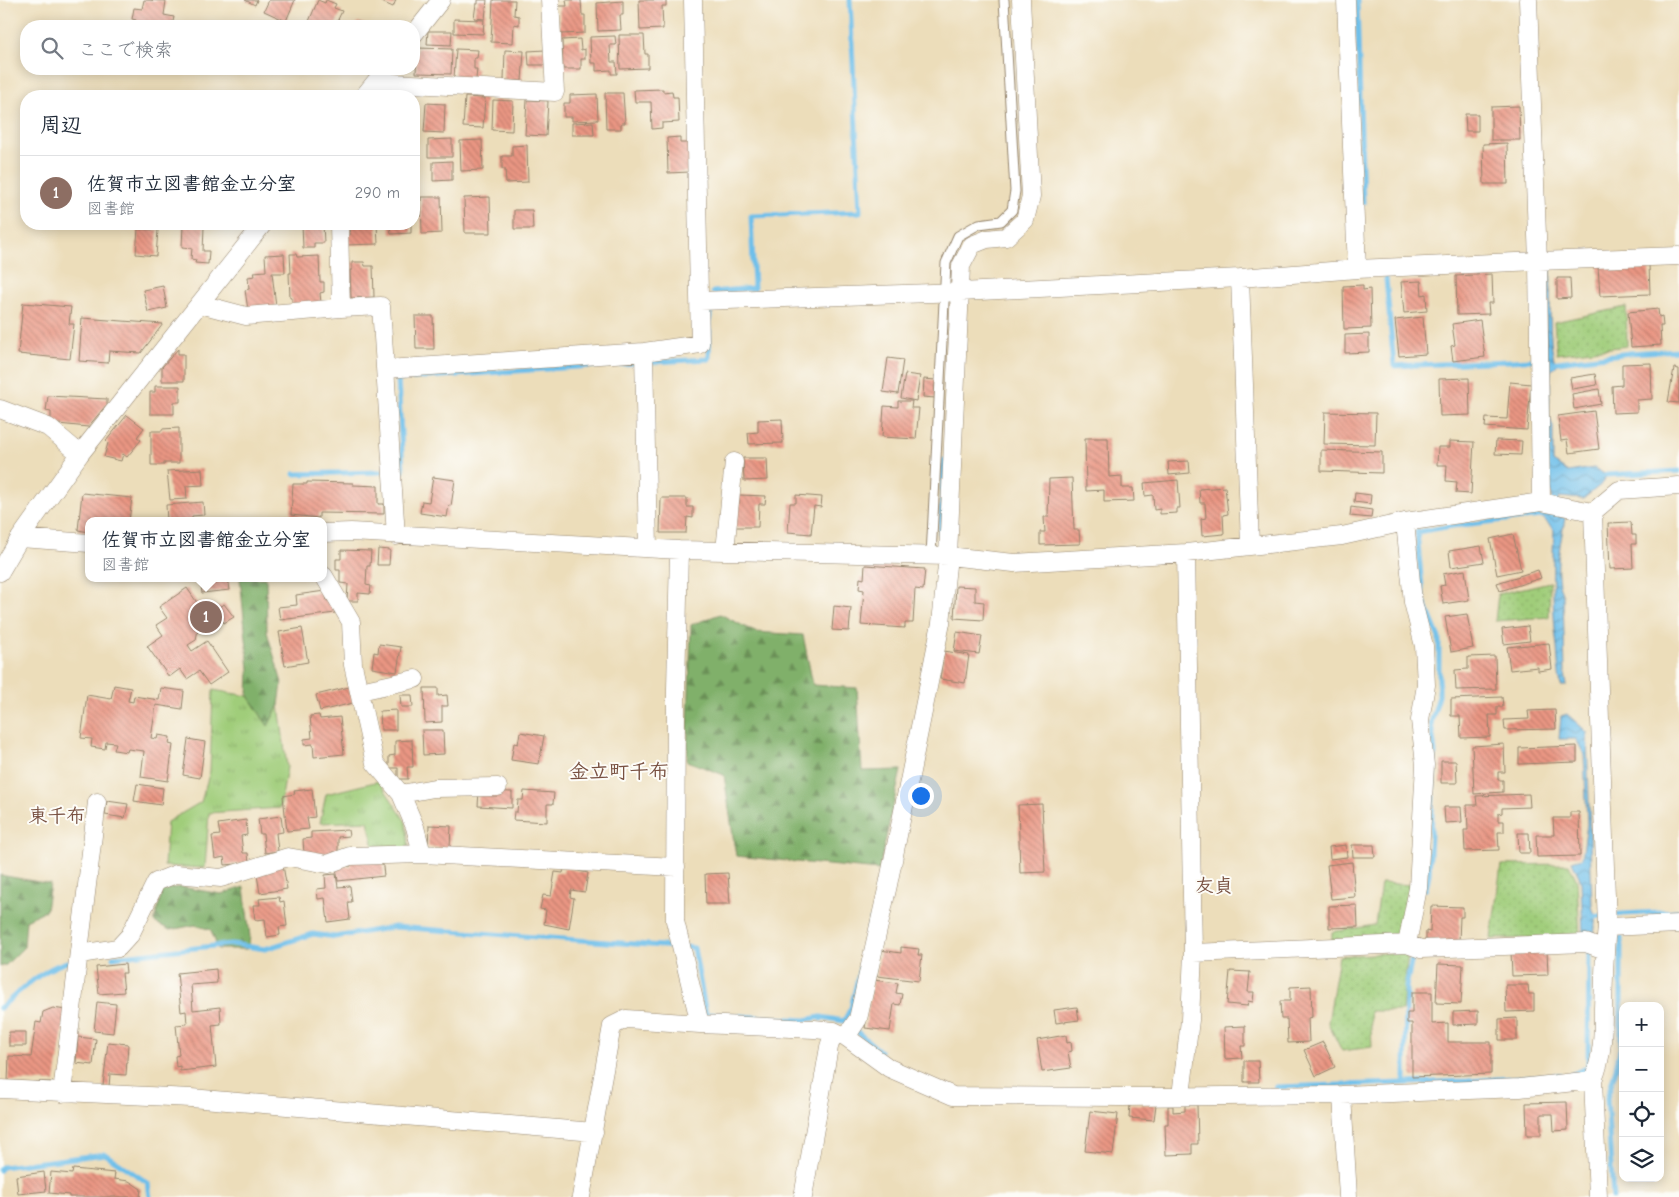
<!DOCTYPE html>
<html lang="ja">
<head>
<meta charset="utf-8">
<style>
  :root { --surface:#fff; --page:#f6f6f7; --text:#1f2937; --muted:#747a83; --line:#e0e1e3; --accent:#7c3aed }
  body { margin:0; font-family:"Comic Neue","Klee One",sans-serif; background:var(--page); color:var(--text) }
  .controls { position:absolute; right:15px; bottom:15px; display:grid; overflow:hidden; border-radius:10px; box-shadow:0 2px 12px #0003 }
  .controls button { width:45px; height:45px; display:grid; place-items:center; padding:0; border:0; border-bottom:1px solid var(--line); background:var(--surface); color:var(--text); font:25px sans-serif }
  .you { position:absolute; left:920px; top:795px; width:18px; height:18px; margin:-12px; border:4px solid #fff; border-radius:50%; background:#1a73e8; box-shadow:0 0 0 8px #1a73e833 }
  .badge { display:grid; place-items:center; width:32px; height:32px; border-radius:50%; background:var(--accent); color:#fff; font-size:16px; font-weight:700 }
  .pin { position:absolute; translate:-50% -50%; border:2px solid #fff; box-shadow:0 1px 5px #0006 }
  .popup { position:absolute; left:85px; top:517px; width:242px; height:65px; box-sizing:border-box; display:grid; place-content:center; border-radius:10px; background:var(--surface); filter:drop-shadow(0 1px 4px #0005); font-size:16px; white-space:nowrap; color:var(--muted) }
  .popup b { font-size:19px; color:var(--text) }
  .popup::after { content:''; position:absolute; left:50%; top:100%; margin-left:-10px; border:10px solid transparent; border-top-color:var(--surface) }
  .list { margin:0; padding:0; list-style:none }
  h2 { display:flex; justify-content:space-between; align-items:center; height:65px; margin:0; padding:0 20px; font-size:21px }
  h2 small { font-size:16px; font-weight:400; color:var(--muted) }
  .list li { display:grid; grid-template-columns:32px 1fr auto; gap:15px; align-items:center; box-sizing:border-box; height:75px; padding:0 20px; border-top:1px solid var(--line) }
  .list b { display:block; font-size:19px; white-space:nowrap }
  .list p { margin:0; font-size:16px; white-space:nowrap; color:var(--muted) }
  .list em { font-size:16px; font-style:normal; color:var(--muted) }
  .icon { flex:none; width:28px; height:28px; fill:none; stroke:currentColor; stroke-width:2; stroke-linecap:round; stroke-linejoin:round }
  .map { position:relative; flex:none; width:1679px; height:1197px; overflow:hidden }
  .search { position:absolute; background:var(--surface); box-shadow:0 2px 12px #0003; left:20px; top:20px; width:400px; height:55px; display:flex; align-items:center; gap:12px; box-sizing:border-box; padding:0 18px; border-radius:20px; color:var(--muted); font-size:19px }
  .panel { position:absolute; background:var(--surface); box-shadow:0 2px 12px #0003; left:20px; top:90px; width:400px; height:140px; border-radius:20px }
  .map>svg:first-child { display:block }
  .grass { fill:url(#grass-tufts); stroke:#6e7c4c }
  .forest { fill:url(#forest-firs); stroke:#5e6d44 }
  .garden { fill:url(#garden-dots); stroke:#6e7c4c }
  .water { fill:url(#water-waves); stroke:#547484 }
  .lines { fill:none; stroke-linecap:round; stroke-linejoin:round }
  .stream { stroke:#6ebfea; stroke-width:5 }
  .building { fill:url(#building-back-hatch) }
  .service-casing { stroke:#94846c; stroke-width:11 }
  .minor-casing { stroke:#94846c; stroke-width:19 }
  .service { stroke:#fff; stroke-width:9 }
  .minor { stroke:#fff; stroke-width:18 }
  .labels { text-anchor:middle; stroke-width:4; stroke-linejoin:round; paint-order:stroke }
  .neighbourhood-label { font-size:19px; font-weight:bold; fill:#785041; stroke:#fdfcf7 }
  .quarter-label { font-size:20px; font-weight:bold; fill:#785041; stroke:#fdfcf7 }
</style>
</head>
<body>
<div class="map">
<svg width="1679" height="1197" viewBox="0 0 1679 1197">
  <defs>
    <pattern id="grass-tufts" width="24" height="20" patternUnits="userSpaceOnUse" patternTransform="scale(1.25)"><rect width="24" height="20" fill="#a0cd7a"/><path d="M3 7l-1-3M5 7V3M7 7l1-3M15 17l-1-3M17 17v-4M19 17l1-3" fill="none" stroke="#8bb069"/></pattern>
    <pattern id="forest-firs" width="22" height="20" patternUnits="userSpaceOnUse" patternTransform="scale(1.25)"><rect width="22" height="20" fill="#80b06a"/><path d="M5 1l3.5 6h-7zM16 11l3.5 6h-7z" fill="#6a8f57"/></pattern>
    <pattern id="garden-dots" width="8" height="8" patternUnits="userSpaceOnUse" patternTransform="scale(1.25)"><rect width="8" height="8" fill="#a0cd7a"/><path d="M2 2h.1M6 6h.1" fill="none" stroke="#8bb069" stroke-width="1.8" stroke-linecap="round"/></pattern>
    <pattern id="water-waves" width="16" height="10" patternUnits="userSpaceOnUse" patternTransform="scale(1.25)"><rect width="16" height="10" fill="#6ebfea"/><path d="M0 5q4-4 8 0t8 0" fill="none" stroke="#5c9bbd"/></pattern>
    <pattern id="building-back-hatch" width="6" height="6" patternUnits="userSpaceOnUse" patternTransform="scale(1.25)"><rect width="6" height="6" fill="#ea9683"/><path d="M-1 5l2 2M0 0l6 6M5-1l2 2" fill="none" stroke="#bf7b6b"/></pattern>
  </defs>
  <rect width="100%" height="100%" fill="#fdfcf7"/>
  <filter id="ink" filterUnits="userSpaceOnUse"><feTurbulence type="fractalNoise" baseFrequency=".02" numOctaves="2"/><feDisplacementMap in="SourceGraphic" scale="10" xChannelSelector="R" yChannelSelector="G"/><feConvolveMatrix kernelMatrix="1 2 1 2 8 2 1 2 1" color-interpolation-filters="sRGB"/></filter>
  <filter id="wash" filterUnits="userSpaceOnUse"><feTurbulence type="fractalNoise" baseFrequency=".0096" numOctaves="4" result="noise"/><feDisplacementMap in="SourceGraphic" scale="20" xChannelSelector="R" yChannelSelector="G"/><feGaussianBlur stdDeviation="1.12" result="paint"/><feColorMatrix in="noise" values="0 0 0 0 0 0 0 0 0 0 0 0 0 0 0 0 0 1.4 0 .05"/><feComposite in="paint" operator="in"/></filter>
  <g filter="url(#wash)">
    <rect width="100%" height="100%" fill="#ecddba"/>
    <path class="grass" d="M213,690L248,696L268,725L279,705L287,767L280,808L209,813L205,868L164,866L167,822L201,802L210,771Z
      M379,781L406,822L409,847L374,848L368,821L320,823L326,794Z"/>
    <path class="forest" d="M240,578H266L267,632L282,683L279,705L268,726L248,696L249,669Z
      M720,614L755,632L803,635L813,685L857,688L862,771L901,770L879,870L736,856L724,775L687,761L691,625Z
      M0,875L50,884L46,910L26,920L24,947L6,965L0,967Z
      M181,887L221,894L244,887L250,937L248,949H218L211,930L195,925L170,930L154,922L163,889Z"/>
    <path class="garden" d="M1626,307L1627,346L1557,354L1554,322Z
      M1550,582L1549,617L1495,621L1498,594Z
      M1569,864L1577,881L1580,937L1491,939L1501,865Z
      M1381,883L1412,885L1401,939L1332,940V932L1375,925Z
      M1408,952L1402,1011H1370L1372,1047L1342,1051L1328,1023L1339,956Z"/>
    <path class="water" d="M1546,268L1551,269C1551,289 1547,352 1557,365L1551,371L1549,415L1553,427V462L1568,472L1594,468L1606,475L1603,483L1583,499L1559,497L1558,515L1565,518C1561,543 1552,572 1563,596L1565,672L1567,686H1561C1558,673 1558,661 1557,647C1552,608 1552,570 1554,530L1542,517V514H1550L1552,495L1546,485Z
      M1567,714L1587,732L1592,907C1597,917 1595,926 1594,937L1583,936L1581,881L1572,861L1582,858L1587,824L1584,754L1576,739H1559L1561,716Z"/>
    <g class="lines">
      <path class="stream" d="M1357,0L1363,203
        M1386,279L1394,366L1531,360
        M713,292L754,288L751,216L860,212L850,0
        M653,362L709,359L710,309
        M1550,363L1630,353L1679,350
        M403,471L398,379L637,363
        M294,474L381,472
        M1606,475L1679,471
        M940,535L944,460
        M1426,889L1429,874L1435,752L1431,723L1439,696V638L1423,599L1417,532L1452,526L1542,516
        M1590,917L1623,914L1679,911
        M685,947L694,948L706,1014L805,1020L821,1017
        M113,957L232,944L265,949L313,934L335,937L395,927L677,947
        M0,1008C20,991 48,963 74,961
        M821,1019V1017L844,1021L851,1008L871,920
        M844,1021L880,1051
        M1571,1075L1588,1067L1589,947
        M1405,1083L1406,987L1414,949
        M1276,1087L1468,1081L1560,1075
        M0,1170L2,1167L105,1154L148,1183L150,1197
        M1613,1197L1607,1098L1615,1072L1621,1045V938"/>
    </g>
    <g id="blocks">
      <path class="building" d="M144,0L166,1L164,15L174,17L172,26H135L136,20L132,19L134,8L142,9Z
        M245,0H257L255,5Z
        M269,0H295L286,21L264,11Z
        M318,0L325,3L326,0L336,4L334,8L342,11L335,26H307Z
        M377,0H396L393,7Z
        M478,0H487L485,19L474,18L476,4H478Z
        M493,0H515L514,15L519,16V25L514,24L513,43L491,42Z
        M566,0H581L582,15H585V33L560,34L559,6H567Z
        M639,0H666V6H662L663,29L640,30Z
        M623,1V15H620L621,30L598,31L597,3Z
        M454,19L484,20L483,34L454,33Z
        M358,22L368,26H355Z
        M428,31H452L451,45L427,44Z
        M619,35H644L645,54H648V68L620,69Z
        M615,36L616,45H610L611,62H616L617,74H611V70L596,71V63H591L590,37Z
        M580,39L581,50L585,49V59H581V69H563L562,40Z
        M417,48L452,49L451,74L416,73Z
        M456,49L478,50L477,58H474V69H477L476,79L454,78Z
        M505,50L524,51L522,81L504,80Z
        M545,50L546,65H529L528,51Z
        M663,89V92L672,91L673,97H678L679,122L662,123V128L652,129L651,102H635L634,90Z
        M605,93H623L625,123H621V129H606Z
        M597,94L598,120L572,121V117H564V103H570V95Z
        M465,97L485,98L483,128L463,127Z
        M493,100L513,101L512,131L492,130Z
        M527,100L548,101L546,136L525,135Z
        M426,103L445,104L444,133L424,132Z
        M1519,106L1520,140H1491V107Z
        M1465,114H1478V131H1466Z
        M593,122L594,135H572V123Z
        M680,137V143H689L690,172L668,173L667,138Z
        M452,139V157H428V140Z
        M482,140L483,170L461,171L460,141Z
        M1507,143L1508,184H1484L1483,144Z
        M527,145L528,182L506,183L505,169H502V156H512V146Z
        M452,161V180L433,181V162Z
        M421,197H441L442,233L422,234Z
        M490,197L491,233H465L464,198Z
        M514,210H532L533,229H514Z
        M302,224H323L324,243H314V248H303Z
        M351,224H377L378,244L345,245V235H350Z
        M390,224H411V233L391,234Z
        M183,225L204,227L203,251H209L208,264L195,263L196,260L191,259L192,248L182,247Z
        M138,229L158,230L156,256L136,254Z
        M284,254L285,273H272L276,306L248,310L245,290L249,289L248,277L255,276L254,272L266,271L265,255Z
        M290,254H296L297,257L319,256L320,282H324V292L320,293L321,303L292,304V298H290L289,273H291Z
        M352,262H364L365,266H373L374,297L351,298L350,270H352Z
        M1649,264L1650,294L1600,296L1598,266Z
        M1492,274L1493,303H1488L1489,314L1457,315L1456,276Z
        M1557,278H1570L1571,298L1557,299Z
        M1421,281L1422,295L1426,294L1427,311L1404,313L1401,282Z
        M1363,285V290L1370,289L1371,328L1344,329L1343,286Z
        M163,286L167,308L148,312L143,290Z
        M23,303L71,307L69,324H74L70,359L18,354Z
        M1658,309L1659,317L1662,316L1663,326H1660L1661,345L1631,347L1628,312Z
        M415,316H433L434,349H416Z
        M1423,317L1426,354L1399,356L1395,320Z
        M82,318L163,324L141,353L109,351L108,363L79,361Z
        M1480,320L1485,357L1453,361L1451,346L1455,345L1452,324Z
        M1369,334V352L1345,353V335Z
        M178,349V354H184V381H162V367Z
        M888,358L903,360L898,394L883,392Z
        M1651,363L1652,399L1637,400V412L1613,413L1612,386L1622,385V364Z
        M1674,368L1679,369V403L1668,402Z
        M905,374L920,376L916,401L901,398Z
        M1595,374L1597,385L1572,389L1570,378Z
        M1469,378L1470,415L1440,416L1439,379Z
        M924,379L936,380L935,398L923,397Z
        M1510,382L1531,384L1527,430L1485,427L1486,418L1507,419Z
        M155,386H180V402H174V414H150V392H155Z
        M1599,389L1601,404L1574,409L1572,394Z
        M48,396L107,399V404L88,427L58,424L51,419V412L46,411Z
        M898,401H912L911,408H919L916,439L882,437L884,406L898,407Z
        M1594,411L1599,449L1569,453L1567,440L1561,441L1558,416Z
        M1325,412L1376,413L1375,445L1324,444Z
        M127,415L144,428L137,437L141,440L127,457L123,454L121,461L104,457L108,443L106,441Z
        M782,419L783,443L749,444L748,433L758,432V420Z
        M179,428V463H164V465H151V431H162V429Z
        M1085,438H1108L1109,477L1122,476V488H1133L1134,501L1104,502V490L1086,491Z
        M1496,440L1522,441L1521,455L1495,454Z
        M1450,441L1474,442L1471,494L1456,493L1457,482L1446,481L1447,465H1437L1438,447H1450Z
        M1321,450L1382,452V473L1321,471Z
        M743,458H767L768,480L744,481Z
        M1189,461L1190,473L1169,475L1168,462Z
        M202,469L203,485L186,486L187,499L170,500L167,471Z
        M433,477L455,480L451,506L449,505L447,517L420,513L422,501L429,502Z
        M1072,478L1074,530H1079L1080,544L1040,545V532H1045L1044,517H1048L1049,479Z
        M1178,480L1180,508H1177V513L1160,514V509L1154,510L1153,495L1145,496L1144,483Z
        M307,482L353,483V485L378,486V504H384V514L319,513V518L291,515L293,484H307Z
        M1225,487L1228,514L1223,515L1224,534L1202,536L1201,519L1206,518L1205,503H1200L1199,489Z
        M82,493L132,498L129,521H89V532L78,530Z
        M1355,493L1371,495L1370,504L1354,502Z
        M739,495L766,496L765,504H759L758,527H733L734,504H739Z
        M796,495L822,497L821,507L814,506L811,534L788,532L790,503H796Z
        M661,498H687V507H693V518L687,517L686,533H660Z
        M203,502L204,515L192,516V521H167L166,505Z
        M1351,507L1372,510L1371,518L1350,516Z
        M1631,522L1632,535H1636V544H1632L1633,568L1610,569L1608,523Z
        M1513,534L1521,570L1497,575L1490,539Z
        M1481,546L1484,562L1451,567L1449,551Z
        M378,549L390,550L389,565H377Z
        M341,550L371,551L370,566H367L366,585L371,586L370,594L358,593V601H347L348,584L340,583V570H336V559H341Z
        M865,565L925,569L923,590L915,589L913,623H905V628L861,625L864,590L859,589L860,578L864,579Z
        M1465,570L1469,600L1443,604L1440,586L1445,585L1443,574Z
        M1538,570L1541,578L1500,591L1497,583Z
        M200,578H228L230,590L202,593Z
        M956,586L975,587V601L984,602L983,620L954,618Z
        M187,588L198,604L201,602L204,607L207,605L209,609L214,605L217,608L224,604L234,617L224,623L222,620L207,630L198,617L193,621L198,629L196,640L188,645L192,651L207,641L228,672L209,685L199,671L187,679L180,669L169,677L147,646L163,635L156,625L167,618L159,607Z
        M325,591L327,601L330,600L335,613L280,620L278,607L297,605L296,595Z
        M834,606L851,608L849,631L832,630Z
        M1467,614L1473,648L1451,652L1445,617Z
        M1528,626L1530,641L1504,644L1502,629Z
        M302,628L308,662L285,666L279,632Z
        M957,632L982,636L979,654L954,651Z
        M1549,643L1552,669L1538,671V667L1510,670L1507,647Z
        M379,644L401,647L397,672L372,668L374,652L378,653Z
        M944,651L969,655L965,683L940,679Z
        M1495,656L1496,689L1456,690L1455,670L1468,669V657Z
        M114,685L131,688L128,701L133,702L134,696L159,700L161,688L184,691L182,709L156,705L151,738L157,739L158,735L170,737L169,744L173,745L168,781L141,777L144,751L128,749L127,752L114,750L116,743L106,742L105,749L91,747L92,739L81,738L87,695L111,699Z
        M349,687L353,703L320,711L316,695Z
        M424,688H438V696L447,695L448,706H442V722L425,723Z
        M400,695H412L413,707H401Z
        M1502,697L1503,707H1497V715H1489L1490,737L1461,738L1460,716H1451V699Z
        M396,710V730H381L380,711Z
        M1555,710L1556,729L1505,730L1504,720L1529,719L1528,711Z
        M319,715L320,719L340,717L344,754L314,757L313,744L304,745V739L312,738L310,716Z
        M422,730H443L444,754L423,755Z
        M520,732L544,736L539,764L511,760L514,743L518,744Z
        M188,739L205,742L200,778L183,775Z
        M412,740L413,767H407L408,779H398V768H389V756L395,755V741Z
        M1504,744L1505,772H1498V780H1503V792L1474,794L1472,746Z
        M1577,746V762L1519,764V748Z
        M1441,761H1456L1457,783H1441Z
        M137,784L163,788L161,805L134,801Z
        M312,789L315,817L307,818L309,829L287,831L283,796L295,794L294,791Z
        M479,791L512,792V808L478,806Z
        M524,791L554,793L553,804H547V822L513,820L514,812H517L518,800H523Z
        M1529,794L1530,807L1502,808V813L1498,814V821H1504V832H1498L1499,850L1465,851L1464,830H1468L1467,805H1477L1476,796Z
        M107,801L128,804L125,818L105,815Z
        M1042,804L1045,872L1020,873L1018,805Z
        M1444,807H1461L1462,822L1445,823Z
        M1570,812H1579L1580,856L1537,857L1536,835H1554L1553,818H1570Z
        M281,816L283,832L276,833L278,851L265,853L263,834H260L258,819Z
        M246,820L247,835L241,836L243,853H248L249,863L225,865L224,857L215,859L212,836L220,835L218,824Z
        M429,825L451,826L450,848L428,847Z
        M348,830L349,836L338,837V852H333V856L304,854L303,839L311,838V832Z
        M1518,833H1529L1530,853H1519Z
        M1346,845L1347,857L1330,859L1329,847Z
        M1352,845H1374L1375,857H1353Z
        M382,858L384,876L338,881L336,867L351,866L350,862Z
        M1352,862L1355,897L1331,899L1327,865Z
        M283,865L287,889L260,893L256,869Z
        M564,868L588,873L585,892L571,890L570,897L574,898L569,929L544,924L546,910L540,909L543,895L551,896L555,872L563,873Z
        M728,873L730,904H706L705,874Z
        M336,874L338,887L350,886L352,902H348L350,919L328,922L325,898L318,899L317,889L326,888L325,875Z
        M279,897L280,902L284,901L287,926L279,927L280,935L267,937L265,919L255,920L253,905H260L259,899Z
        M1357,905L1358,927L1329,928V906Z
        M1431,906L1463,907V917H1460L1459,942L1426,941V931L1430,932Z
        M901,947L919,949L918,955H922L919,981L877,976L880,950L901,953Z
        M1547,950L1548,975L1512,976L1511,951Z
        M125,964L126,973H122L124,992L99,994L96,967Z
        M1438,964L1463,965L1461,1004L1436,1003Z
        M216,969L217,983L191,985L193,1010L220,1007L221,1024L212,1025L216,1067L180,1071V1066L176,1067L175,1056L179,1055L176,1025L187,1024L186,1011L181,1012L177,973Z
        M1230,971L1250,972L1248,992H1254L1253,1002L1248,1001L1247,1006L1227,1004Z
        M873,980L898,983L896,993L902,994L900,1005L894,1004L890,1031L865,1028Z
        M1505,985H1528L1529,994H1534V1011L1506,1012Z
        M1311,986L1312,1017L1308,1018L1309,1042L1288,1043L1287,1019H1281L1280,1001H1290V987Z
        M1412,992H1432V1024L1448,1023V1042H1491V1074L1412,1077V1023H1407V1013H1412Z
        M97,1002L116,1004L113,1033L94,1031Z
        M1077,1007L1079,1020L1056,1023L1054,1010Z
        M53,1008L66,1010L55,1082L8,1081L9,1056L31,1057L36,1022L41,1023L43,1012Z
        M1478,1011V1024L1453,1025V1012Z
        M1517,1018V1040H1499V1019Z
        M1245,1026V1046H1241L1242,1058L1225,1059L1224,1027Z
        M9,1032H26V1046H9Z
        M1066,1035L1067,1043L1071,1042L1072,1051L1068,1052L1071,1068L1042,1072L1037,1040Z
        M78,1037L96,1039L93,1065L76,1063Z
        M108,1042L128,1044L126,1075L110,1074L109,1087L103,1086Z
        M1323,1042L1335,1067L1316,1076L1304,1050Z
        M1244,1061H1258L1259,1082H1244Z
        M1567,1102L1568,1130L1554,1131L1553,1114H1541V1135H1527L1526,1103Z
        M1130,1104L1156,1105L1154,1120L1129,1118Z
        M1185,1105H1197L1198,1144H1192V1154L1166,1155L1165,1124H1168V1106H1173V1112L1185,1111Z
        M1090,1111L1118,1114L1113,1154L1085,1151Z
        M73,1169L115,1173L114,1179L129,1181L141,1189L140,1197H69V1195L49,1193L51,1172L72,1174Z
        M44,1172L46,1191L18,1194L16,1176Z"/>
    </g>
  </g>
  <g filter="url(#ink)">
    <use href="#blocks" fill-opacity="0" stroke="#94846c" stroke-width="1"/>
    <g class="lines">
      <g class="service-casing">
        <path id="service" d="M931,556L946,263L958,236L979,224L1001,221L1012,210L1015,191L1004,0"/>
      </g>
      <g class="minor-casing">
        <path id="minor" d="M1346,0L1357,269
          M1528,0L1538,261L1541,502
          M414,34L441,0
          M376,82L555,92L550,0
          M364,96L386,69
          M339,224L341,308
          M1240,278L1250,545
          M700,301L961,292L1240,278L1357,269L1538,261L1679,256
          M200,304L246,316L341,308L381,306L396,536
          M644,352L648,548
          M386,369L644,352L700,344L693,0
          M0,409L48,427L80,454
          M1593,512L1607,927C1604,954 1604,981 1603,1008C1603,1033 1603,1057 1593,1080L1598,1197
          M1593,512L1619,490L1679,486
          M324,533L351,532L679,550L948,556L1014,563L1186,553L1342,536L1405,522L1541,502L1593,512
          M20,538L89,543
          M679,550L676,689L675,921L700,1024
          M725,551L734,462
          M0,572L20,538L80,454L263,224
          M324,576L351,622L353,665L375,763L401,794L415,827L422,854
          M360,691L415,679
          M401,794L434,788L498,787
          M1607,927L1679,924
          M1407,944L1421,949L1586,943L1605,950
          M1193,953L1407,944L1418,888L1425,765L1420,720L1426,685L1424,646L1413,602L1405,522
          M80,954L118,948L130,935L156,882L176,874L221,878L288,857L328,864L350,856L422,854L676,867
          M846,1037L858,1019L888,885L941,623L948,556L961,266L972,245L987,239L1006,237L1025,220L1031,196L1021,0
          M0,1089L191,1098L594,1132
          M62,1093L97,802
          M1342,1095L1348,1197
          M1181,1096L1190,1020L1193,953L1186,553
          M581,1197L612,1026L626,1019L700,1024L814,1029L834,1031L846,1037L889,1068L953,1096L1121,1097L1342,1095L1520,1088L1593,1080
          M803,1197L829,1047L834,1031"/>
      </g>
      <use href="#service" class="service"/>
      <use href="#minor" class="minor"/>
    </g>
  </g>
  <g class="labels">
    <g class="neighbourhood-label">
      <text x="57" y="822">東千布</text>
      <text x="1214" y="892">友貞</text>
    </g>
    <g class="quarter-label">
      <text x="619" y="778">金立町千布</text>
    </g>
  </g>
</svg>
<div class="controls">
<button>+</button>
<button>−</button>
<button><svg class="icon" aria-label="locate" viewBox="0 0 24 24"><circle cx="12" cy="12" r="6"/><path d="M12 2v4M12 18v4M2 12h4M18 12h4"/></svg></button>
<button><svg class="icon" aria-label="layers" viewBox="0 0 24 24"><path d="M12 4l9 5-9 5-9-5zM3 14l9 5 9-5"/></svg></button>
</div>
<div class="you"></div>
<div class="pin badge" style="left:206px;top:617px;background:#8d6e63">1</div>
<div class="popup"><b>佐賀市立図書館金立分室</b>図書館</div>
<div class="search"><svg class="icon" aria-label="search" viewBox="0 0 24 24"><circle cx="10" cy="10" r="6"/><path d="M15 15l6 6"/></svg>ここで検索</div>
<section class="panel">
<h2>周辺<small></small></h2>
<ul class="list">
<li><span class="badge" style="background:#8d6e63">1</span><div><b>佐賀市立図書館金立分室</b><p>図書館</p></div><em>290 m</em></li>
</ul>
</section>
</div>
</body>
</html>
